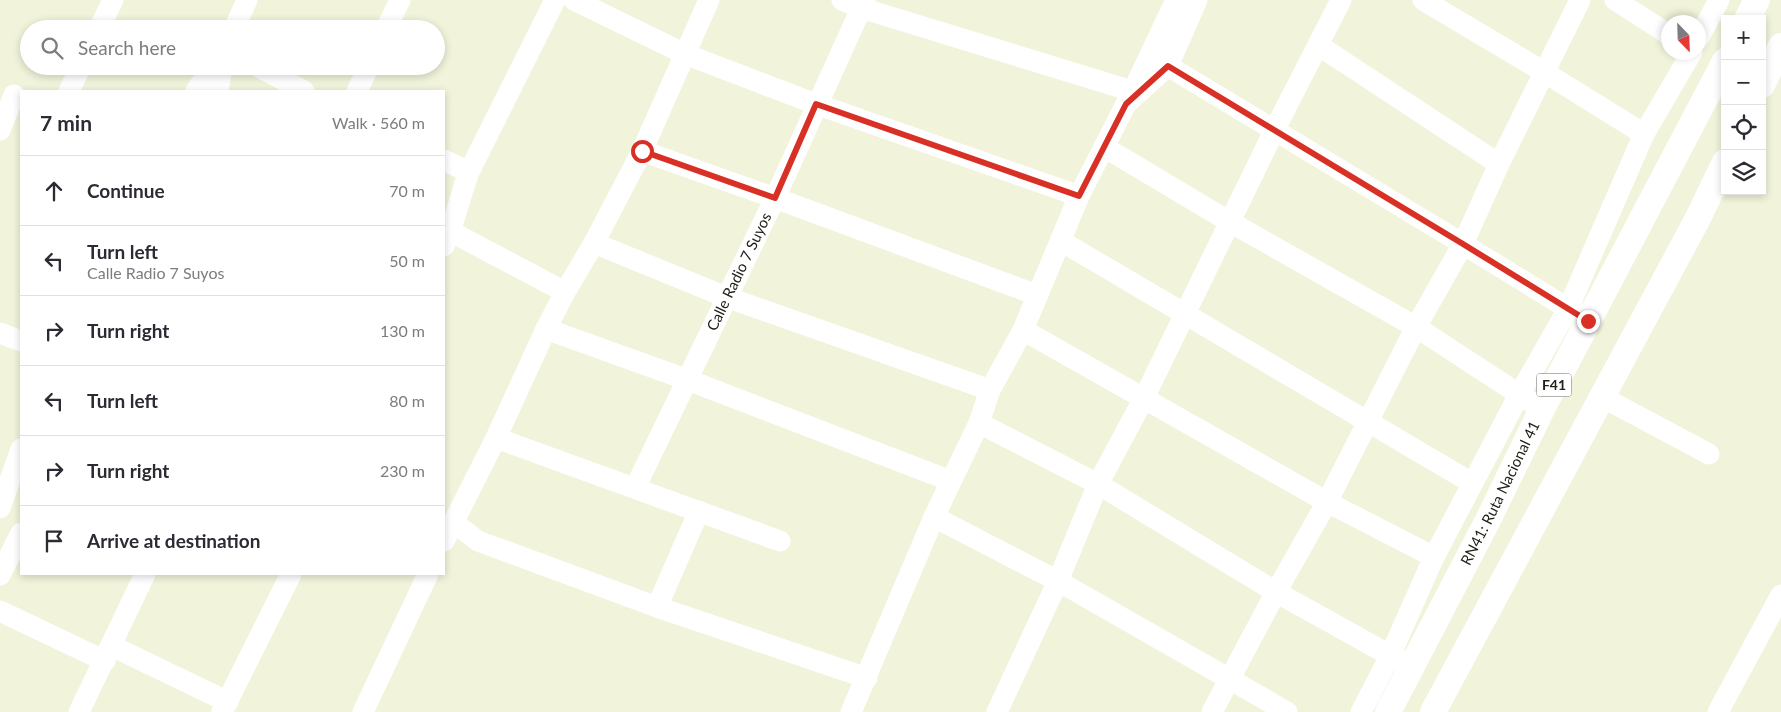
<!DOCTYPE html>
<html lang="en">
<head>
<meta charset="utf-8">
<style>
  :root { --surface:#fff; --page:#f7f7f7; --text:#2b2b33; --muted:#7c7c81; --line:#e1e1e2 }
  body { margin:0; font-family:Lato,sans-serif; background:var(--page); color:var(--text) }
  .controls { position:absolute; right:15px; top:15px; display:grid; overflow:hidden; border-radius:0px; box-shadow:0 2px 8px #0003 }
  .controls button { width:45px; height:45px; display:grid; place-items:center; padding:0; border:0; border-bottom:1px solid var(--line); background:var(--surface); color:var(--text); font:25px sans-serif }
  .compass { position:absolute; left:1661px; top:15px; width:45px; height:45px; border-radius:50%; background:var(--surface); box-shadow:0 2px 8px #0003; rotate:157deg }
  .stop { position:absolute; width:15px; height:15px; margin:-11px; border:4px solid #d93025; border-radius:50%; background:#fff }
  .stop.end { background:#d93025; border-color:#fff; box-shadow:0 1px 5px #0008 }
  .list { margin:0; padding:0; list-style:none }
  h2 { display:flex; justify-content:space-between; align-items:center; height:65px; margin:0; padding:0 20px; font-size:21px }
  h2 small { font-size:16px; font-weight:400; color:var(--muted) }
  .list li { display:grid; grid-template-columns:32px 1fr auto; gap:15px; align-items:center; box-sizing:border-box; height:70px; padding:0 20px; border-top:1px solid var(--line) }
  .list b { display:block; font-size:19px; white-space:nowrap }
  .list p { margin:0; font-size:16px; white-space:nowrap; color:var(--muted) }
  .list em { font-size:16px; font-style:normal; color:var(--muted) }
  .icon { flex:none; width:28px; height:28px; fill:none; stroke:currentColor; stroke-width:2; stroke-linecap:round; stroke-linejoin:round }
  .map { position:relative; flex:none; width:1781px; height:712px; overflow:hidden }
  .search { position:absolute; background:var(--surface); box-shadow:0 2px 8px #0003; left:20px; top:20px; width:425px; height:55px; display:flex; align-items:center; gap:12px; box-sizing:border-box; padding:0 18px; border-radius:28px; color:var(--muted); font-size:19px }
  .panel { position:absolute; background:var(--surface); box-shadow:0 2px 8px #0003; left:20px; top:90px; width:425px; height:485px; border-radius:0px }
  .map>svg:first-child { display:block }
  .lines { fill:none; stroke-linecap:round; stroke-linejoin:round }
  .minor { stroke:#fff; stroke-width:21 }
  .major { stroke:#fff; stroke-width:26 }
  .route { stroke:#d93025; stroke-width:6 }
  .labels { text-anchor:middle; stroke-width:4.5; stroke-linejoin:round; paint-order:stroke }
  .shield { fill:#fff; stroke:#64645e; stroke-width:1 }
  .shield-label { font-size:14px; font-weight:bold; fill:#212219 }
  .street-label { font-size:15px; fill:#212219; stroke:#fff }
</style>
</head>
<body>
<div class="map">
<svg width="1781" height="712" viewBox="0 0 1781 712">
  <rect width="100%" height="100%" fill="#f1f4db"/>
  <g class="lines">
    <g class="minor">
      <path d="M574,0L685,54L816,104L1079,196"/>
      <path d="M842,0L861,8L1132,91"/>
      <path d="M1423,0L1544,72L1644,134"/>
      <path d="M1615,0L1668,34"/>
      <path d="M99,29L113,0"/>
      <path d="M234,29L247,0"/>
      <path d="M386,29L400,0"/>
      <path d="M1698,39L1719,0"/>
      <path d="M1318,45L1499,164"/>
      <path d="M257,66L304,91"/>
      <path d="M1168,66L1463,244L1580,316"/>
      <path d="M69,91L81,66"/>
      <path d="M196,91L213,66"/>
      <path d="M218,91L222,66"/>
      <path d="M357,91L369,66"/>
      <path d="M1131,95L1176,0"/>
      <path d="M0,130L14,95"/>
      <path d="M1104,147L1230,222L1416,327L1531,402"/>
      <path d="M642,151L775,198L1037,295"/>
      <path d="M444,160L469,172"/>
      <path d="M444,228L565,292"/>
      <path d="M1061,241L1472,483"/>
      <path d="M594,243L726,297L990,390"/>
      <path d="M444,246C455,222 460,196 469,172L555,0"/>
      <path d="M546,329L688,380L951,481"/>
      <path d="M1023,330L1327,502L1434,557L1519,395L1568,309L1644,134L1692,52"/>
      <path d="M0,333L21,341"/>
      <path d="M1602,397L1709,454"/>
      <path d="M979,423L1098,484L1276,592L1411,667"/>
      <path d="M496,438L780,541"/>
      <path id="s1" d="M635,488L775,198L865,0"/>
      <path d="M0,508L21,449"/>
      <path d="M934,517L1058,581L1287,712"/>
      <path d="M453,522L478,541L657,607L867,678"/>
      <path d="M444,541L496,438L546,329L565,292L594,243L642,151L709,0"/>
      <path d="M0,575L21,533"/>
      <path d="M657,607L699,511"/>
      <path d="M0,611L105,661"/>
      <path d="M112,646L228,702"/>
      <path d="M79,712L145,574"/>
      <path d="M222,712L291,574"/>
      <path d="M363,712L428,574"/>
      <path d="M851,712L934,517L979,423L990,390L1023,330L1079,196L1126,104L1168,66L1197,0"/>
      <path d="M997,712L1058,581L1098,484L1144,398L1275,129L1341,0"/>
      <path d="M1212,712L1276,592L1327,502L1416,327L1463,244L1499,164L1580,0"/>
      <path d="M1361,712L1390,656L1434,557"/>
      <path d="M1718,712L1781,595"/>
    </g>
    <g class="major">
      <path d="M1747,19L1757,0"/>
      <path d="M1762,85L1781,46"/>
      <path id="s2" d="M1388,712L1488,520L1542,409L1725,61"/>
      <path d="M1433,712L1697,220L1725,162"/>
    </g>
  </g>
  <g class="lines">
    <path class="route" d="M642,151L775,198L816,104L1079,196L1126,104L1168,66L1463,244L1588,321"/>
  </g>
  <g class="labels">
    <rect class="shield" x="1536.5" y="373.5" width="35" height="23" rx="4"/>
    <g class="shield-label">
      <text x="1554" y="390">F41</text>
    </g>
    <g class="street-label">
      <text dy="5" stroke="none"><textPath href="#s1" startOffset="240">Calle Radio 7 Suyos</textPath></text>
      <text dy="5" stroke="none"><textPath href="#s2" startOffset="246">RN41: Ruta Nacional 41</textPath></text>
    </g>
  </g>
</svg>
<div class="controls">
<button>+</button>
<button>−</button>
<button><svg class="icon" aria-label="locate" viewBox="0 0 24 24"><circle cx="12" cy="12" r="6"/><path d="M12 2v4M12 18v4M2 12h4M18 12h4"/></svg></button>
<button><svg class="icon" aria-label="layers" viewBox="0 0 24 24"><path d="M12 4l9 5-9 5-9-5zM3 14l9 5 9-5"/></svg></button>
</div>
<svg class="compass" viewBox="-18 -18 36 36"><path d="M0-13l5 13h-10z" fill="#e53935"/><path d="M0 13l5-13h-10z" fill="#7c7c81"/></svg>
<div class="stop" style="left:642px;top:151px"></div>
<div class="stop end" style="left:1588px;top:321px"></div>
<div class="search"><svg class="icon" aria-label="search" viewBox="0 0 24 24"><circle cx="10" cy="10" r="6"/><path d="M15 15l6 6"/></svg>Search here</div>
<section class="panel">
<h2>7 min<small>Walk · 560 m</small></h2>
<ul class="list">
<li><svg class="icon" aria-label="ahead" viewBox="0 0 24 24"><path d="M12 20V5M6 11l6-6 6 6"/></svg><div><b>Continue</b></div><em>70 m</em></li>
<li><svg class="icon" aria-label="left" viewBox="0 0 24 24"><path d="M17 20v-9H6M10 6l-5 5 5 5"/></svg><div><b>Turn left</b><p>Calle Radio 7 Suyos</p></div><em>50 m</em></li>
<li><svg class="icon" aria-label="right" viewBox="0 0 24 24"><path d="M7 20v-9h11M14 6l5 5-5 5"/></svg><div><b>Turn right</b></div><em>130 m</em></li>
<li><svg class="icon" aria-label="left" viewBox="0 0 24 24"><path d="M17 20v-9H6M10 6l-5 5 5 5"/></svg><div><b>Turn left</b></div><em>80 m</em></li>
<li><svg class="icon" aria-label="right" viewBox="0 0 24 24"><path d="M7 20v-9h11M14 6l5 5-5 5"/></svg><div><b>Turn right</b></div><em>230 m</em></li>
<li><svg class="icon" aria-label="arrive" viewBox="0 0 24 24"><path d="M6 21V4h12l-3 4 3 4H6"/></svg><div><b>Arrive at destination</b></div></li>
</ul>
</section>
</div>
</body>
</html>
